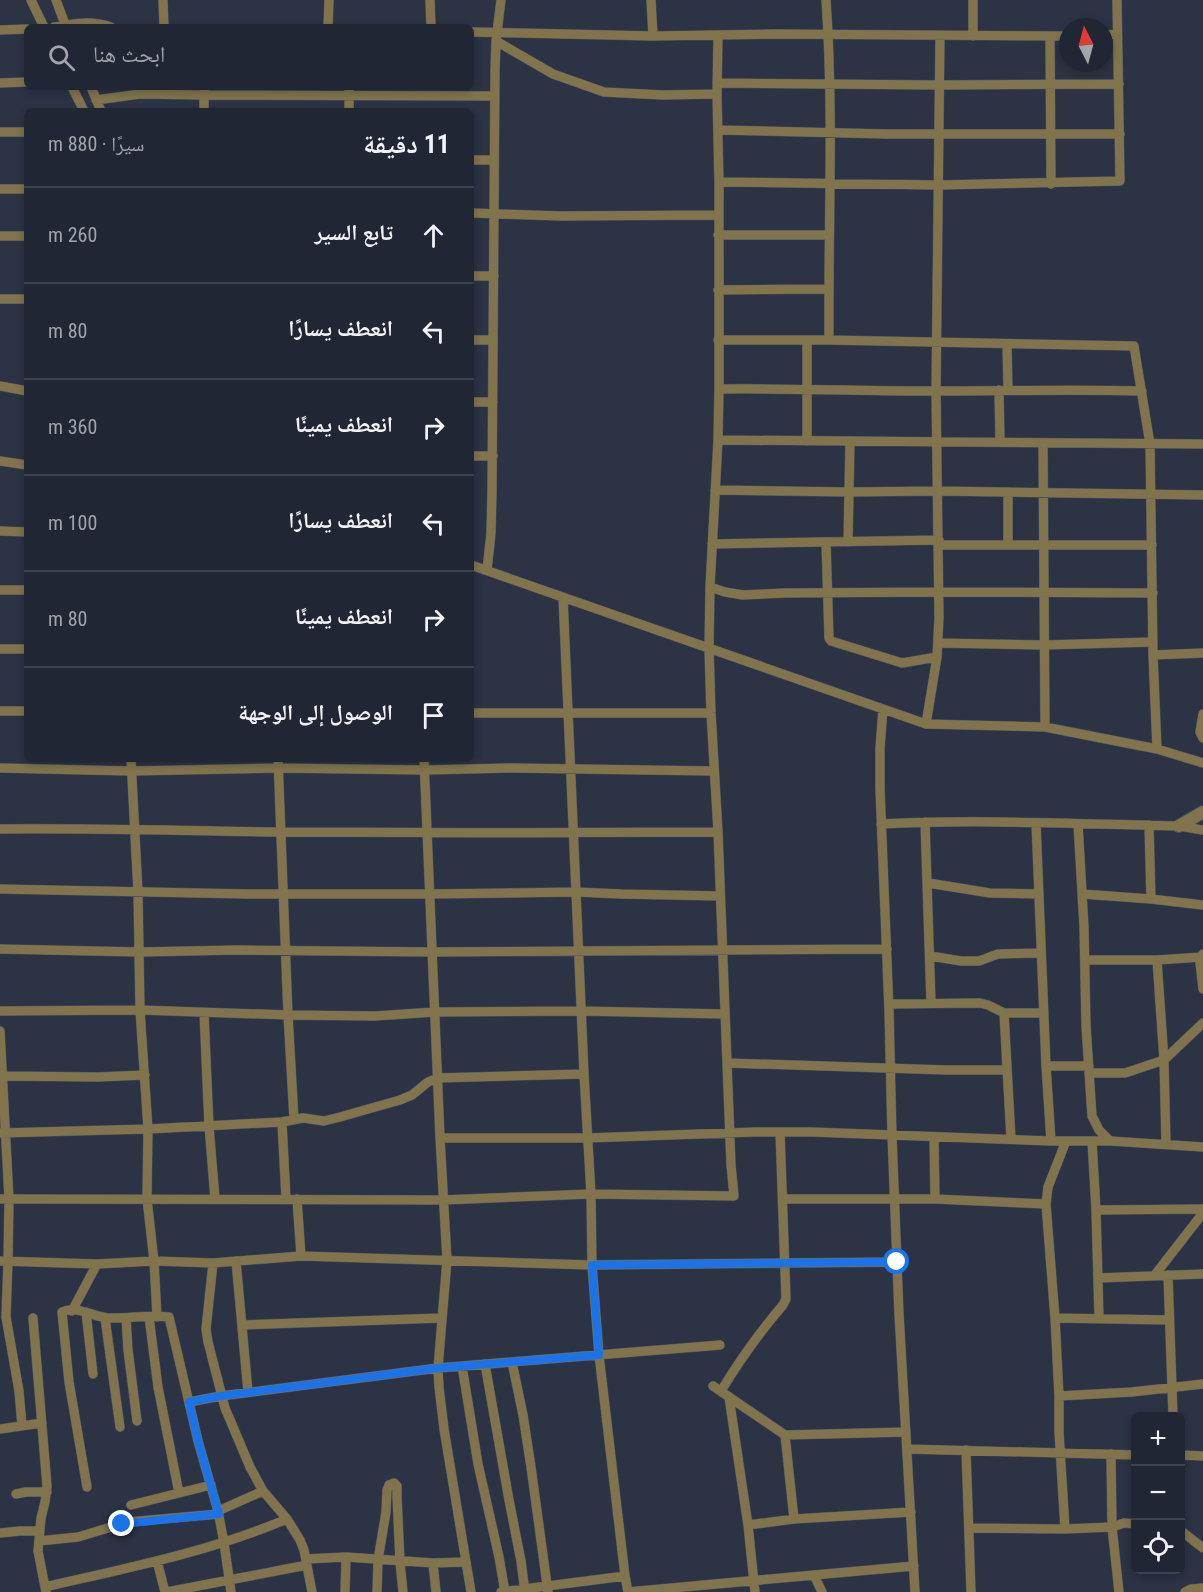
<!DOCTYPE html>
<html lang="ar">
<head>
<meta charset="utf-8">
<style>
  :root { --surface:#202633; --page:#282e3b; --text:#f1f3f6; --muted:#a2a5ac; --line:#3d434e }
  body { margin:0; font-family:"Roboto Condensed","Noto Naskh Arabic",sans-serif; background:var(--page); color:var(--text); direction:rtl }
  .controls { position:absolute; right:18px; bottom:18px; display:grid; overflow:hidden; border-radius:9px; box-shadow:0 3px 9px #0003 }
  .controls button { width:54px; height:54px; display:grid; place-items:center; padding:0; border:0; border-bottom:2px solid var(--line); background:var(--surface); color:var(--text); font:30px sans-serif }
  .compass { position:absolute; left:1059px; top:18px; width:54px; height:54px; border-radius:50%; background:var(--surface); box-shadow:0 3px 9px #0003; rotate:354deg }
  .stop { position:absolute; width:18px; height:18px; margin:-14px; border:4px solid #1a73e8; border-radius:50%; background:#fff }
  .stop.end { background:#1a73e8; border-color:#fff; box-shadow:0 2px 6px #0008 }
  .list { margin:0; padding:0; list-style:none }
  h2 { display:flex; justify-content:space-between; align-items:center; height:78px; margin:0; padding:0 24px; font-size:26px }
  h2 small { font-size:20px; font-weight:400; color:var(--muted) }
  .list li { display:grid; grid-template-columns:39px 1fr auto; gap:18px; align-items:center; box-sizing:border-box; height:96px; padding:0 24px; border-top:2px solid var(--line) }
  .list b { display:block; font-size:22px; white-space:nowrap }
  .list em { font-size:20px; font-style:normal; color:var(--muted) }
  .icon { flex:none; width:33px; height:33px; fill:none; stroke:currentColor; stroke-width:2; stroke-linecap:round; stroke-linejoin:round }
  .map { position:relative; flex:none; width:1203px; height:1592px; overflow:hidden; direction:ltr }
  .search { position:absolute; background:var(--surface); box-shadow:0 3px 9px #0003; left:24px; top:24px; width:450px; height:66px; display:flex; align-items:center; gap:15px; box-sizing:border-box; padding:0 21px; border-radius:9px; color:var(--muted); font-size:22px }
  .panel { position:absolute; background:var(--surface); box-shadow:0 3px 9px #0003; left:24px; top:108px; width:450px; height:654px; border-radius:9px; direction:rtl }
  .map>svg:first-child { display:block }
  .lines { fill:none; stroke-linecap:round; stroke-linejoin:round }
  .minor-casing { stroke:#4a5161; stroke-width:10 }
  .tertiary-casing { stroke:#4a5161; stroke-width:14 }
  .minor { stroke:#81744d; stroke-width:9 }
  .tertiary { stroke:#81744d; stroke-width:12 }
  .route { stroke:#1a73e8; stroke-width:8 }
</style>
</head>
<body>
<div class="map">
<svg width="1203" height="1592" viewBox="0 0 1203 1592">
  <rect width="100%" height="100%" fill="#2b3344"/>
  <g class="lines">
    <g class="minor-casing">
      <path id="minor" d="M31,0L44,27
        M56,0L66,27
        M163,0L164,27
        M430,0L431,27
        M651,0L653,36
        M826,0C834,113 828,227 829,340
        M54,27C77,24 89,20 111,27
        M328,27L329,0
        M0,30L27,29
        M471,32L653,36L775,34L1068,36
        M1104,35L1117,34
        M973,36V0
        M1050,36L1051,184
        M496,41L553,74L604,92L663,95L717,94
        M0,83L27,82
        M717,83L939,85L1119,84
        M72,87L84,111
        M91,87L101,111
        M96,100L140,94L204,95L494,96
        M204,111V87
        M349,111V87
        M718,130L886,134H1120
        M0,132H27
        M471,160H493
        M719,182L938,185L1120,181L1117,0
        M0,189H27
        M471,213L561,216L718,215
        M718,235H829
        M0,236H27
        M471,276H494
        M718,290L828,289
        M0,299H27
        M471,340H493
        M718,340H829L1134,346L1150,444L1153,655L1157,749
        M1007,344L1008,390
        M0,386L27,391
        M719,389C792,388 864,391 937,391C1006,391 1074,389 1142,391
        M999,390L1000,442
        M471,402H493
        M718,440L1203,444
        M807,441V340
        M1043,443L1045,727
        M471,456H493
        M0,461L27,465
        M715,490L849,492L938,491L1203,495
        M1008,492V545
        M0,531L27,532
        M826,542L829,638L831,641L902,663L937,657
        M848,542L850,441
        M712,544L939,540
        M938,545H1152
        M471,565L926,724L1045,727L1157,749L1203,763
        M487,570L491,533L492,492L495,70L496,41L501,0
        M710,587L725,592L743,595L785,593L939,592L1153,593
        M0,590H27
        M563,597L584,1074L591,1194L592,1265L599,1355L625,1576L628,1592
        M938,643L1044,645L1153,642
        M0,649H27
        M1153,655L1203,653
        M883,709L880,748V789L889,1011L892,1136L899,1314L915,1592
        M0,711H27
        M471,713H711
        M1203,714L1200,732L1203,738
        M926,724L937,657L939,617L936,391L940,36
        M131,759L138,892L140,1010L148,1129L147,1199L154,1261L157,1317
        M278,759L288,1015L294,1119
        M424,759L440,1138L447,1260L438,1368L439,1387L444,1429L471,1592
        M0,768L131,771L278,768L424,770L513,768L713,771
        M925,822L931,1003
        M1036,823L1046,1066L1051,1141
        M881,824C980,819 1079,824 1179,826L1203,830
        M1078,824L1084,927L1086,1026L1092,1116L1099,1130L1110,1141
        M1149,825L1151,899
        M0,829C94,828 188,831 282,832C427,833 573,833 718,832
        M928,883L990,893L1039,894
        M0,889L247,894H430L576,892L621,894L720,896
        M1082,894L1151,899L1203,905
        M0,949L140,952L237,950L433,952L887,949
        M1203,954L1200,963L1203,989
        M930,956L961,961H979L998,954L1041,953
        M1085,960H1157L1202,957
        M1157,960L1164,1060L1166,1144
        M889,1004L980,1003L988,1005L1004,1013H1044
        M0,1011L140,1010L288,1015L375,1016L435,1012L581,1011L725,1014
        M204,1013L209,1126L215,1199
        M1004,1013L1011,1139
        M0,1031L9,1199L8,1261L6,1317L19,1391L22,1426
        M727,1063L946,1070H1007
        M1046,1066H1089
        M1089,1073H1125L1164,1060L1203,1023
        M3,1076L98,1077L145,1075
        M282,1122L286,1199
        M0,1133L148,1129L282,1122L303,1118L324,1121L340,1117L400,1100L412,1095L428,1082L437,1078L584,1074
        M934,1137L935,1199
        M440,1138H587L755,1132H812L1051,1141H1110L1203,1147
        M1092,1141L1096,1210L1099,1318
        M0,1199L443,1200L591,1194L734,1196L731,1165L718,832L711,713L709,648L710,587L718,440L719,389V182L717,94L718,35
        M297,1199L301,1256
        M783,1199H935L1046,1204
        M1096,1210L1203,1209
        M0,1261L97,1264L154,1261L213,1263L301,1256L592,1265L897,1262
        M236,1261L248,1392
        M213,1263L206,1329L208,1342L225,1408L250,1467L263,1491L287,1519L300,1540L304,1550L312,1592
        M1168,1275L1173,1416
        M1154,1276L1203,1213
        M1098,1278L1203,1274
        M72,1311L97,1264
        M86,1312L93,1374
        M149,1317L158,1387L179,1493
        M33,1318L47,1486L45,1502L41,1518L38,1551L46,1592
        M105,1318L120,1427
        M126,1318L128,1350L137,1421
        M1055,1318L1169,1320
        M242,1325L442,1318
        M512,1362L523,1415L531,1467L548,1592
        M485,1364L509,1500L521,1561L525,1592
        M462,1366L478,1464L499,1557L505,1592
        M713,1386L785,1435L906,1432
        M721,1391C741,1358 758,1334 783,1305L786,1299L780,1132
        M1059,1396L1132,1392L1203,1384
        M729,1397L748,1525L755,1592
        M189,1402L221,1396L438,1368L720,1345
        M0,1429L42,1423
        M785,1435L794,1519
        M907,1449L1136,1455
        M966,1450L971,1592
        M1111,1454L1112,1527L1119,1592
        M1180,1455L1203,1456
        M87,1487L69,1382L62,1312C76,1305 94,1317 108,1318C128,1319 149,1314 169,1317L198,1441L218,1511L224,1543L231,1592
        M16,1494L26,1492H47
        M131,1505L211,1485
        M218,1511L263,1491
        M748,1525L794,1519L911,1512
        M969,1528L1065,1529L1112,1527L1124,1523L1136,1524
        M1065,1529L1059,1432V1396L1055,1318L1046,1204L1048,1187L1066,1141
        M1180,1530L1203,1548
        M0,1533L20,1531H39
        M39,1541L78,1537L128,1522L219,1514
        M306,1559L346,1557L433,1563L466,1562
        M157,1561L165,1592
        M433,1563L436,1592
        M814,1575L822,1592
        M45,1587C127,1568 209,1552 287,1519
        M167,1592L307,1565
        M345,1592L346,1557
        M377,1592L378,1560L386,1512L387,1490L389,1485L394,1483L397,1486V1496L400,1562L403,1592
        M501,1592L625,1576
        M628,1592L914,1566
        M1185,1592L1191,1589L1203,1588"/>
    </g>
    <g class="tertiary-casing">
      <path id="tertiary" d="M1179,826L1203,812"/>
    </g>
    <use href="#minor" class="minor"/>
    <use href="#tertiary" class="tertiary"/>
  </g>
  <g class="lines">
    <path class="route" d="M122,1524L219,1514L198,1441L189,1402L221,1396L438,1368L599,1355L592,1265L897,1262"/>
  </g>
</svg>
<div class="controls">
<button>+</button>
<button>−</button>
<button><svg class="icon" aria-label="locate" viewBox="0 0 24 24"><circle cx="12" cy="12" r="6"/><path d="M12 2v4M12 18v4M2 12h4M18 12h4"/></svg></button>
</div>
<svg class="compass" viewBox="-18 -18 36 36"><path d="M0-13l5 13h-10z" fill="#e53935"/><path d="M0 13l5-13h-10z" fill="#a2a5ac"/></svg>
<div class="stop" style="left:897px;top:1262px"></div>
<div class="stop end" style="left:122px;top:1524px"></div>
<div class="search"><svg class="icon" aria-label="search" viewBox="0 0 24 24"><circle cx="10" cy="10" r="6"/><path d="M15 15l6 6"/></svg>ابحث هنا</div>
<section class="panel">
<h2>11 دقيقة<small>سيرًا · 880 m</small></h2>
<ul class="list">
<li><svg class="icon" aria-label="ahead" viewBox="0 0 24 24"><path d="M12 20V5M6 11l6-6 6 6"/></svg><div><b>تابع السير</b></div><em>260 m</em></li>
<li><svg class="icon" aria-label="left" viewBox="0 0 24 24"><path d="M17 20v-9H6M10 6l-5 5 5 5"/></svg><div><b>انعطف يسارًا</b></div><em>80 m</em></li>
<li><svg class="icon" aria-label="right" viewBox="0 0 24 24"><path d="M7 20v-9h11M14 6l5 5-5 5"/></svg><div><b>انعطف يمينًا</b></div><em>360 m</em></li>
<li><svg class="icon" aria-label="left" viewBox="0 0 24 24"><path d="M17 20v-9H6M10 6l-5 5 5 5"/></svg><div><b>انعطف يسارًا</b></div><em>100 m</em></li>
<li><svg class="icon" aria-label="right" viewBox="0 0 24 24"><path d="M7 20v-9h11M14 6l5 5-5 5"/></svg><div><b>انعطف يمينًا</b></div><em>80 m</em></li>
<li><svg class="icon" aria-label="arrive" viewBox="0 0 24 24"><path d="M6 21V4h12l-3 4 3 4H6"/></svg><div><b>الوصول إلى الوجهة</b></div></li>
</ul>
</section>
</div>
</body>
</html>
